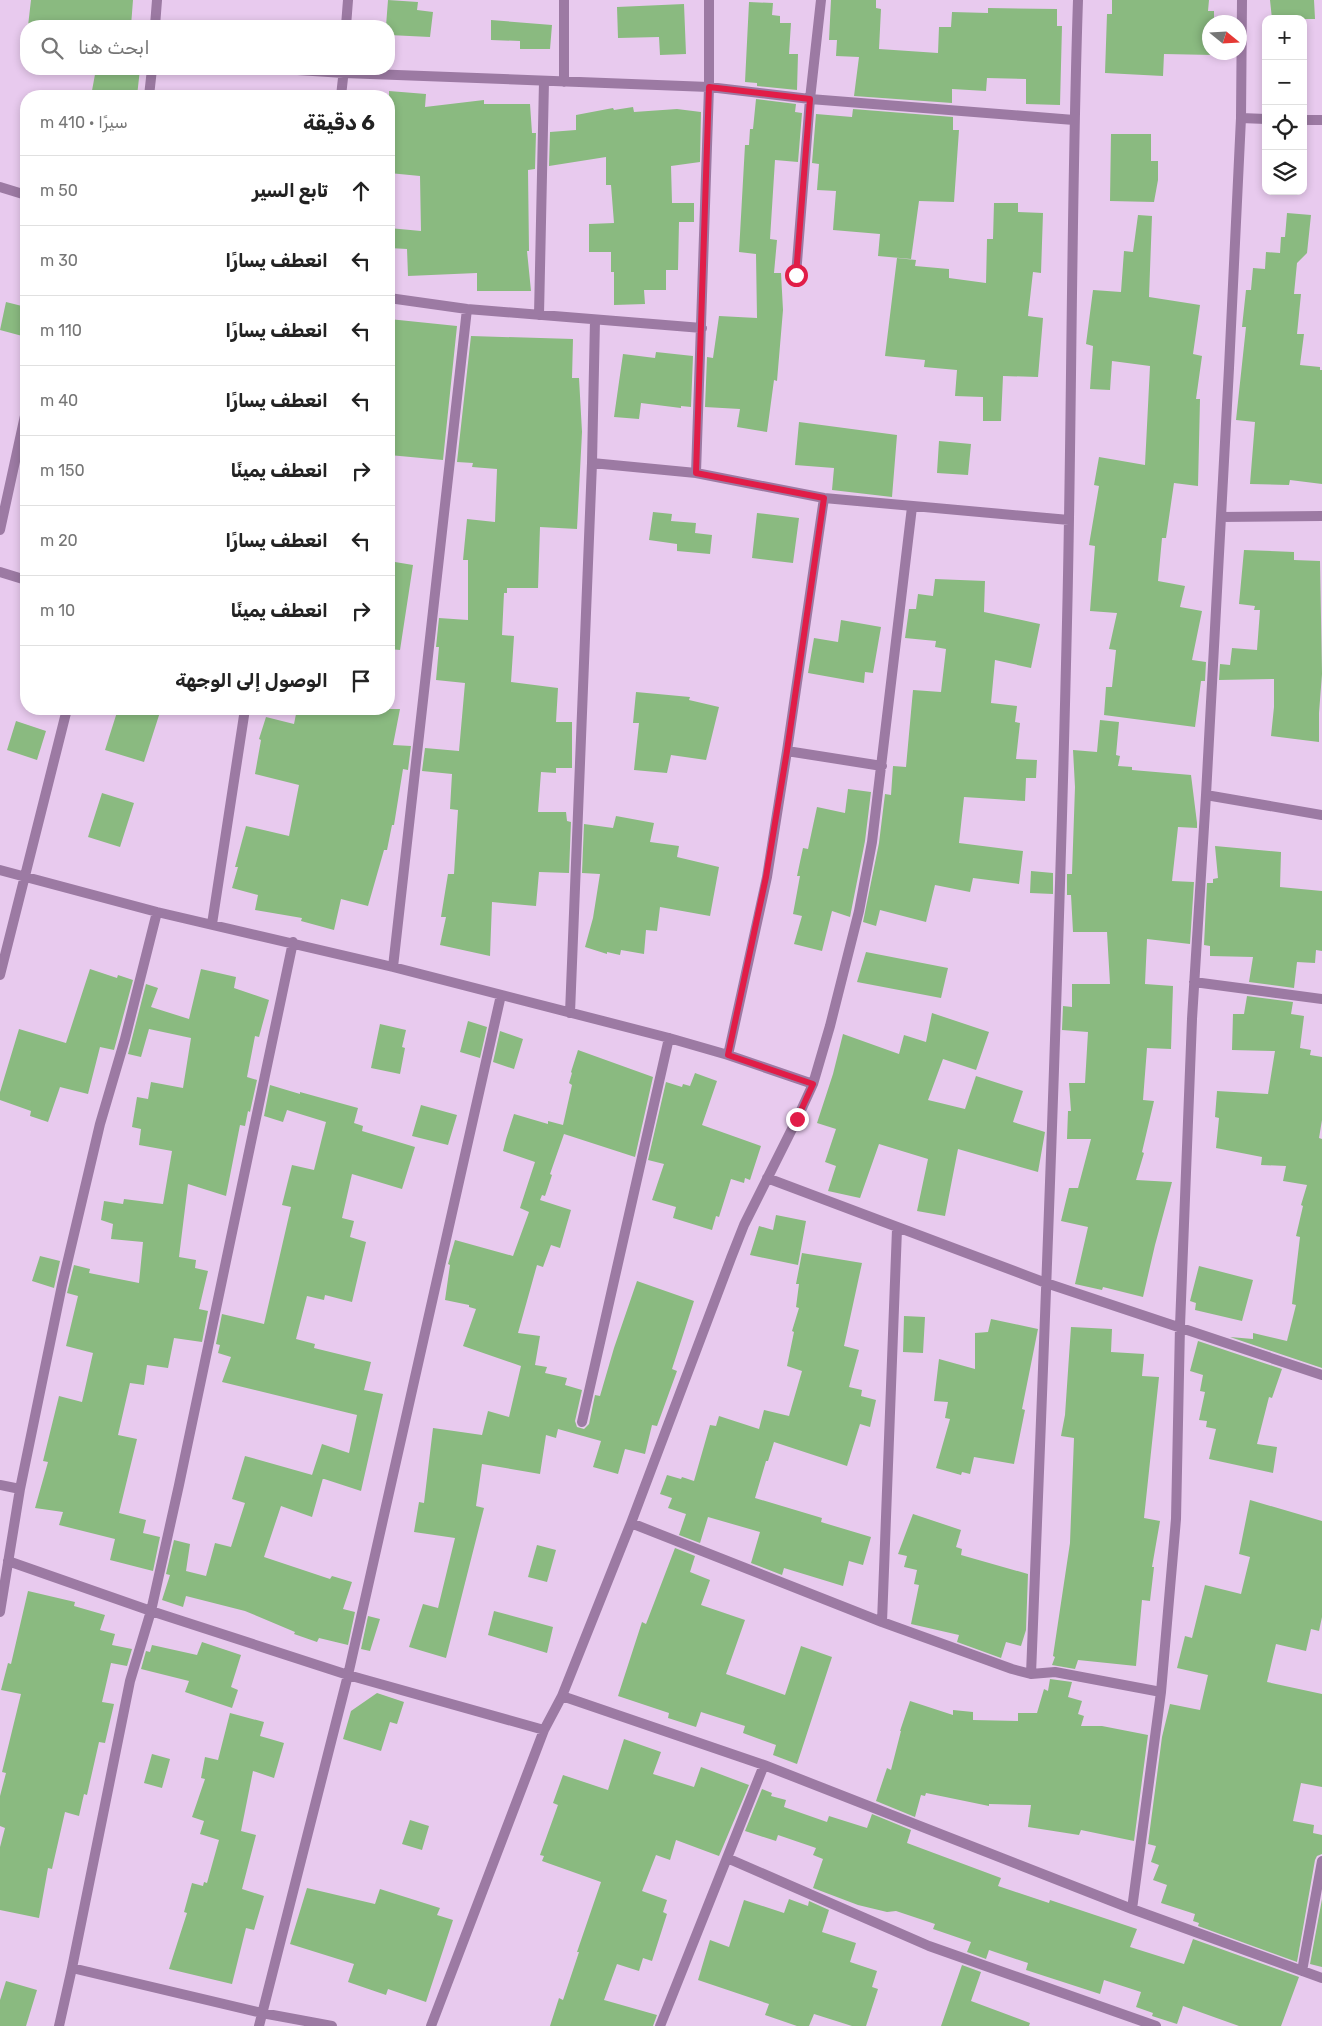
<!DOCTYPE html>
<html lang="ar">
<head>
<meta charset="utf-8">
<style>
  :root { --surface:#fff; --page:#f2f2f2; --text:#222; --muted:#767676; --line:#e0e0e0 }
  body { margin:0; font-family:Rubik,"Noto Sans Arabic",sans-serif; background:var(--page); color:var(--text); direction:rtl }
  .controls { position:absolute; right:15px; top:15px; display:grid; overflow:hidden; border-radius:10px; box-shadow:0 2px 8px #0003 }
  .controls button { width:45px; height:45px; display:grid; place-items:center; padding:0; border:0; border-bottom:1px solid var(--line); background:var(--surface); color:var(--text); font:25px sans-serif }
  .compass { position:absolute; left:1202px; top:15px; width:45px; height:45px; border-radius:50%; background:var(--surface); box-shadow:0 2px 8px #0003; rotate:108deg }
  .stop { position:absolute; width:15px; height:15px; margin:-11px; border:4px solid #e11d48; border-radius:50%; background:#fff }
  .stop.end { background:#e11d48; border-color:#fff; box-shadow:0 1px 5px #0008 }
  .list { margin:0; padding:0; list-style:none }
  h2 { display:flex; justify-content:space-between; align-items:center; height:65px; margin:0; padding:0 20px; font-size:21px }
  h2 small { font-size:16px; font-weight:400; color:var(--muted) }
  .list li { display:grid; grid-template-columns:32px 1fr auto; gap:15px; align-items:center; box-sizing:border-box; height:70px; padding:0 20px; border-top:1px solid var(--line) }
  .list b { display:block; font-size:19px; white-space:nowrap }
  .list em { font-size:16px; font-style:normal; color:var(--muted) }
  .icon { flex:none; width:28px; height:28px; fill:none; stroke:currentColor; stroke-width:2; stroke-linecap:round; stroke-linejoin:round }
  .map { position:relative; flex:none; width:1322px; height:2026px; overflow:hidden; direction:ltr }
  .search { position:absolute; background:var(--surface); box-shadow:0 2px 8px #0003; left:20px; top:20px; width:375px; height:55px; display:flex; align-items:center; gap:12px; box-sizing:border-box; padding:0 18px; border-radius:20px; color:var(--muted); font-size:19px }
  .panel { position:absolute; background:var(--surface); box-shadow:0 2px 8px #0003; left:20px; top:90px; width:375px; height:625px; border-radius:20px; direction:rtl }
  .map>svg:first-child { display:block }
  .building { fill:#8aba80 }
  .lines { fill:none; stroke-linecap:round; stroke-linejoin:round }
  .street { stroke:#9c7aa3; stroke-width:10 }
  .route { stroke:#e11d48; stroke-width:6 }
</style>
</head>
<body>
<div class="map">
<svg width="1322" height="2026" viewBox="0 0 1322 2026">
  <rect width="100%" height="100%" fill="#e8caee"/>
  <path class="building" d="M31,0H133L131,26H28Z
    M388,0L418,2L417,10L433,12L430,37L389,35V26H386Z
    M831,0H876V8L881,9L879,49L938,53L939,27H951L952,12L988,13V8L1057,9V26H1062L1060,105L1026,104V79L987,78L986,91L952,89V103L854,96L859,57L836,56L837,40H829Z
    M1112,0H1209L1208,11H1214V22H1210V52H1213V55L1164,54L1163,76L1105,73L1107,14H1112Z
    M1270,0H1314L1315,19H1272Z
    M749,2L773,3L772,15L780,16V23H791L789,54H798L797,90L757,86V83L745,82Z
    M684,4L686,54L660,55L659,37L618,38L617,7Z
    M491,20L552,25L550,49H520V41L491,40Z
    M96,69H140L137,96H91Z
    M389,91L426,94L425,107L484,100V104H530L532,133H536L535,169L528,170L529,251H527L531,291H477V273L408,276L407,249L389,248V228L421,231L420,176L389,173Z
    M756,99L796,104L795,112L802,113L798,162L775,160L770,239L777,240L774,273H781L783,310L777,381L774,380L767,432L737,427L740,409L705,407L707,357L713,358L719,316L757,318L756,254L739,252L745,145H749L750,129H753Z
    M633,107L634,112L677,109L701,112L700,162L671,166L672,203H694V222H679L678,270H666V290H644L645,304L614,305V272H611V252H589V224L614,223L611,185H606V157L549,166L550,132L576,130V115L613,108L614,110Z
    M853,109L953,117V130H959L954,202L919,201L911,259L878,256L880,234L833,230L836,191L817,190L819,164L812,163L816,114L852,117Z
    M1111,134H1151V161H1158V180L1154,202L1110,201Z
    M994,203H1018V212L1043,213L1041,273L1033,272L1028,316L1043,318L1038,377L1003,376L1001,421H983V397L955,396L957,370L924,367L925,360L885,356L897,258L916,260L915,266L949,269V278L986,283L987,239H993Z
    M1287,213L1311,215L1307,253L1297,263L1294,294H1301L1297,334H1304L1300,365L1320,367V370H1322V484L1290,480L1289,485L1250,484L1255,422L1236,420L1246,327H1242L1246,290H1251L1253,268L1265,269L1266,252L1280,253L1281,237H1285Z
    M1138,215L1152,216L1149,297L1200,305L1193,354L1202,356L1196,399H1200L1198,486L1174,483L1166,538H1162L1158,581L1185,586L1180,607L1202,611L1192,660L1206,662L1205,681H1201L1195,727L1104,715L1106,687H1112L1116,650L1109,649L1117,613L1090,611L1095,546L1089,545L1099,486L1094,485L1099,457L1145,465L1150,366L1112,361L1110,390L1090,389L1093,346L1086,344L1093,290L1121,292L1124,251L1133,252Z
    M6,302L26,307V337L0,330Z
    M389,319L457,326L443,460L389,455Z
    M471,336L573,339L572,378H579L582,432L577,529L540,527L538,588H507V593H504L502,635L514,636L511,682L558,688L556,722H572V768H556V773L541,772L538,812H566L567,821L571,822L569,873L539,872L536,906L492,902L490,956L440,945L446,917H441L448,874H454L458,810L450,809L452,774L422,771L425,748L459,751L465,683L436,680L439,647H436L439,618L468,620V560H463L467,519L495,522L497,469L472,467L473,463L457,462Z
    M656,352L693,356L691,407L681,406V408L641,403L639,419L614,417L623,354L655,358Z
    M799,422L897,435L892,497L832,490L834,468L795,465Z
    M939,441L971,444L968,475L937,473Z
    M653,512L672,514L671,521L696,523L695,533L712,535L710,554L677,551V544L649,540Z
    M757,513L799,518L793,563L752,558Z
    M1244,550L1294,552V560L1320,561L1322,674L1319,713V742L1271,736L1274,707V679L1219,680L1220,664L1230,665L1232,648L1257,650L1260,610H1254L1255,606L1239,604Z
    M395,562L413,565L400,650L389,649V591Z
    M935,579L985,581L984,612L1040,624L1031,668L995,660L991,703L1017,706L1015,722L1020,723L1016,759L1037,760L1036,778H1026L1025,801L964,797L959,843L1023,851L1019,884L973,878L970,892L935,885L926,922L880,910L876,926L863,922L879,843L885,794L891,795L893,766L906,767L913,690L941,692L946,649L935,647L936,641L905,638L909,609H916L918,594L933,596Z
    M841,620L881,627L873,673L865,672L864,683L808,673L814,638L838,642Z
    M636,692L690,697L689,700L719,707L706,760L671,755L667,773L634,770L639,723H633Z
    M118,709H161L144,762L105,750Z
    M297,709H327L349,712L350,709H400L393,745L411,746L408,770L403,769L394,825H392L387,850H384L368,906L341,899L334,930L301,921L302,918L255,910L258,895L232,888L238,867H235L246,826L289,836L299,785L255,774L261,740L259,739L266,717L294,724Z
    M1100,720L1119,722L1116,755L1120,756L1118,766L1132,767V770L1191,775L1197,823V828L1178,827L1172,881L1194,882L1190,944L1147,939L1145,984L1173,986L1171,1049L1147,1048L1143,1100L1154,1101L1142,1152L1144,1153L1136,1180L1172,1182L1155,1245L1143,1297L1103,1287L1102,1290L1075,1284L1088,1227L1061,1221L1069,1188H1078L1091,1139H1067L1068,1111H1071L1069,1083H1085L1088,1032L1062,1030L1063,1006L1072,1007V984H1110L1107,932H1073L1071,895H1067V874H1072L1075,787L1073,750L1097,752Z
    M16,721L46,731L37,760L7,750Z
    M848,789L871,792L865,841L850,917L832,911L822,951L794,944L802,916L793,914L800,876H797L803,848L808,849L817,807L845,813Z
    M102,793L134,803L120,847L88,837Z
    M616,816L654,823L650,842L679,846L677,857L719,867L710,916L660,907L657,931L646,930L644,954L621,950L620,955L607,952V954L585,947L593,918L600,874L582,873L584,824L613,828Z
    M1215,846L1281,852L1280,887L1322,891V951L1316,950L1315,963L1297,962L1294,988L1249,982L1253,957L1210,956V946L1204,945L1207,883H1213V879L1218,878Z
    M1031,871L1053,873V894L1030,893Z
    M866,952L948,968L941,998L857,982Z
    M90,969L117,978L118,975L133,980L114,1050L100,1047L88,1094L60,1087L48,1122L30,1116L31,1111L0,1100V1092L19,1029L66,1043Z
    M201,969L236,977L234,988L269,1000L259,1037L255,1036L247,1077L257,1080L250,1112L248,1111L245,1126L240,1125L226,1196L188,1184L179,1257L196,1260L195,1268L208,1271L199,1309L208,1311L202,1342L174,1338L168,1368L147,1365L144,1385L130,1383L118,1435L137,1439L119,1513L146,1520L143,1533L160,1537L153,1571L110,1560L115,1539L59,1525L63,1512L35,1508L48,1462L43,1461L59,1396L82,1402L93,1353L66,1346L78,1296L67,1293L74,1265L90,1269L89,1273L139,1283L143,1242L111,1239L113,1224L101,1220L104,1201L123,1204L124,1199L163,1204L172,1151L139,1145L141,1129L132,1127L137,1097L148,1099L151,1082L183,1088L191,1038L149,1029L141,1057L128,1054L146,984L158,988L151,1007L189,1019Z
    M1247,996L1293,1002L1291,1014L1304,1016L1300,1048L1311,1050L1310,1055L1322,1057V1120L1319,1138L1322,1139V1368L1230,1337L1253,1339V1333L1287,1341L1296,1305L1292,1304L1300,1237L1296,1236L1303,1206L1301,1205L1307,1185L1283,1181L1286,1166L1261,1165L1262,1157L1216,1148L1219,1118L1215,1117L1217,1091L1268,1094L1275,1051L1232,1050L1233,1014H1244Z
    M932,1013L989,1032L976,1070L943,1059L928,1100L965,1109L976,1076L1023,1091L1013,1122L1045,1132L1038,1172L958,1149L945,1216L917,1211L928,1159L879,1144L860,1198L828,1191L836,1166L825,1162L836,1129L817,1123L833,1074L843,1034L899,1054L904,1035L926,1042Z
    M468,1021L487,1027L480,1058L460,1052Z
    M380,1024L406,1030L402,1047L405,1048L400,1074L371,1068Z
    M500,1031L523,1039L514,1069L493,1062Z
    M578,1050L653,1077L635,1157L564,1134L550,1174L552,1175L545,1196L542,1195L540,1200L571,1210L560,1248L551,1245L543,1267L537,1265L518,1333L540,1336L535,1365L547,1367L545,1373L567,1378L565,1385L582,1390L575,1421L577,1427L584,1429L589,1424L595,1395L600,1396L614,1348L637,1281L694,1301L672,1369L677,1371L657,1426L652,1425L645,1454L625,1449L618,1474L593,1467L601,1441L558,1429L556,1438L546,1435L540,1474L482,1464L476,1506L484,1508L446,1658L409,1647L423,1604L438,1608L455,1538L414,1532L419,1502L424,1503L433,1428L482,1435L488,1411L509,1417L521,1366L463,1346L476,1309L469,1307V1305L445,1300L450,1265L448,1264L455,1240L513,1256L529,1212L520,1208L535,1162L503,1151L506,1139L514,1114L548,1124V1121L563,1125L572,1085L569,1083L572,1073L571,1072Z
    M695,1073L717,1081L702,1125L761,1146L750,1180L745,1178L744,1183L731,1179L719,1217L716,1216L712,1230L673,1218L676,1207L652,1200L664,1164L648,1160L666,1082L682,1087L683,1084L690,1086Z
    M270,1085L300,1094V1092L358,1108L354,1123L363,1126L362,1131L415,1147L402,1189L352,1174L342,1218L354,1221L350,1237L366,1242L352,1302L325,1295L324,1300L307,1296L296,1339L315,1344L314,1348L371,1362L364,1390L383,1394L361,1491L312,1475L322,1444L349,1453L357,1415L222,1382L231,1357L218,1353L220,1345L216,1344L222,1314L264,1324L291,1207L282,1205L292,1165L314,1170L326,1122L287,1110L283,1122L264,1116Z
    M421,1105L457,1115L448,1145L412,1136Z
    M776,1215L806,1221L798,1265L750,1255L759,1226L773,1230Z
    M802,1253L862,1263L844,1346L859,1350L849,1387L862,1390L861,1396L876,1400L870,1427L860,1424L847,1466L774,1442L768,1461H766L755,1498L822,1518L821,1522L871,1537L863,1565L849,1561L843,1586L784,1568L782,1575L751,1563L760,1532L708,1517L700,1543L679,1535L686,1514L668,1508L672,1498L660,1494L667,1475L681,1479L682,1477L694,1481L710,1425L716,1426L719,1416L759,1429L764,1410L789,1416L802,1371L787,1366L794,1332L792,1331L799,1308L796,1307L799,1284H796Z
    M40,1256L60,1261L54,1288L32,1281Z
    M1199,1266L1253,1280L1242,1321L1195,1310L1196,1303L1190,1301Z
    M904,1316L925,1317L923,1353L903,1352Z
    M991,1319L1038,1329L1022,1409L1025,1410L1014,1464L974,1457L970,1474L962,1472L961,1475L936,1468L950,1419L945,1418L948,1402L934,1401L939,1359L975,1369V1333L988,1332Z
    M1071,1327L1112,1329L1111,1352L1144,1354L1142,1376L1159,1377L1144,1518L1160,1521L1152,1567H1154L1150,1601L1142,1600L1136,1666L1078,1660L1075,1669L1052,1665L1055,1657L1053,1656L1070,1543L1074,1438L1061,1436L1065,1415Z
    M1198,1341L1282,1369L1272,1398L1269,1397L1257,1444L1277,1447L1273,1473L1209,1459L1216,1429L1206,1427L1207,1421L1199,1420L1205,1392L1200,1391L1203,1375L1190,1371Z
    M245,1456L323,1478L312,1517L281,1506L264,1557L330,1579L332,1576L352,1582L343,1609L355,1612L348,1645L319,1638L317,1642L294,1634L295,1632L245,1611L186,1596L183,1607L162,1600L170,1575L166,1574L174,1540L190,1544L186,1571L206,1576L215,1543L231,1547L245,1503L232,1499Z
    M1250,1500L1322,1521V1617L1319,1631L1311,1629L1306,1651L1276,1644L1267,1682L1322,1694V1787L1301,1783L1293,1821L1314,1825L1313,1833L1322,1835V1854L1317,1856L1315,1860L1297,1962L1198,1926L1199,1923L1193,1921L1195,1914L1161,1903L1167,1885L1153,1880L1159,1865L1151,1862L1156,1846L1148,1844L1162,1737L1170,1704L1200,1710L1208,1675L1177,1668L1185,1636L1192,1638L1205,1585L1241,1594L1250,1557L1239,1554Z
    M913,1514L961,1530L956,1547L962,1549L961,1555L1028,1574L1026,1630L1021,1646L1006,1642L1001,1658L957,1642L959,1635L911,1624L919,1585L914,1584L917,1570L904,1567L907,1556L898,1554Z
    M537,1545L556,1550L547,1582L528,1577Z
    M675,1548L695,1556L690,1572L710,1580L701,1605L745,1620L726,1674L785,1695L801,1646L832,1657L797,1764L773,1755L776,1745L743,1733L745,1726L701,1712L696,1727L668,1718L669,1713L618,1696L642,1622L646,1624Z
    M28,1591L75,1602L74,1606L105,1615L100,1630L115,1634L112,1645L132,1649L127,1666L111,1663L102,1702L114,1704L105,1743L99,1742L87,1795L84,1794L79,1816L65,1812L52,1869L48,1868L39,1918L0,1910V1847L5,1828L0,1826V1796L6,1773L2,1772L21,1694L1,1690L8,1663L11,1664Z
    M494,1611L553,1627L547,1653L488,1635Z
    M368,1616L380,1619L370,1651L361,1649Z
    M202,1642L241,1655L231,1687L238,1690L232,1708L185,1692L189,1681L141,1669L146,1651L150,1652L152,1645L197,1655Z
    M1050,1679L1072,1682L1068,1697L1082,1701L1078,1714L1084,1716L1081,1726H1102L1148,1735L1134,1841L1081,1830L1079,1835L1028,1827L1031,1805L989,1804V1806L926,1793L925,1796L921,1795L915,1817L876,1801L887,1768L891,1770L901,1731H900L910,1701L953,1715V1710L973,1712V1720L1018,1721V1713H1037L1044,1689L1048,1691Z
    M377,1693L404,1702L397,1724L390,1722L381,1751L343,1739L351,1711Z
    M230,1713L264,1722L260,1736L284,1743L274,1778L253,1771L241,1831L256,1835L242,1889L264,1896L254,1930L246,1928L232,1984L169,1969L187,1913L184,1912L192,1883L203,1886L204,1882L207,1883L219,1840L200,1834L204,1821L192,1817L205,1779L201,1778L205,1757L218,1760Z
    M624,1739L661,1752L653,1774L694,1787L701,1767L749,1785L719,1856L676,1840L670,1860L656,1855L642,1891L667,1900L663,1912L667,1914L652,1961L643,1958L639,1971L617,1964L604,2000L657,2015L653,2026H550L559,1998L563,2000L579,1952H577L601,1882L542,1861L544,1856L540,1855L558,1805L553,1803L563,1775L608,1790Z
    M152,1754L170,1759L162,1788L144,1783Z
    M762,1789L772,1793L771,1796L786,1800L784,1807L827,1822L829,1816L867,1828L872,1814L911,1830L907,1843L1001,1878L998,1886L1049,1903L1050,1900L1137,1929L1130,1947L1184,1964L1193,1939L1299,1977L1281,2026H1239L1183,2006L1177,2024L1152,2016L1153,2013L1136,2007L1141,1992L1104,1980L1100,1994L1026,1970L1028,1963L989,1950L986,1959L967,1952L971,1942L933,1929L935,1924L896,1911L887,1912L858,1905L813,1888L823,1859L813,1855L816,1848L778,1835L776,1841L745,1831Z
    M410,1820L429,1826L422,1850L402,1844Z
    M307,1888L375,1904L380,1889L440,1908L437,1915L453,1920L426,2002L388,1989L386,1995L348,1982L354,1964L290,1944Z
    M789,1899L808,1906L809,1901L829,1910L822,1932L856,1943L850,1962L877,1971L872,1987L878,1989L866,2026H852L814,2014L809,2026H797L765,2015L769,2004L698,1980L710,1940L729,1947L744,1900L784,1913Z
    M1322,1899V1967L1310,1964Z
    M962,1965L981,1972L971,2001L1030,2023L1029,2026H941Z
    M6,1981L37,1990L26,2026H0V2000Z"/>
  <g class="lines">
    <path class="street" d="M564,0V82
      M155,26L157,0
      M346,26L348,0
      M282,69L344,73L709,87L810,99L1074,120
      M149,96L152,69
      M341,96L344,69
      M1241,118L1266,119
      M1303,120H1322
      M0,187L26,195
      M796,275L810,99L821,0
      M389,298L467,309L702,328
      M539,315L544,81
      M592,463L696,473L824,498L1069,520
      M696,473L709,87V0
      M1221,517L1322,516
      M0,530L26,411
      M0,572L26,580
      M787,751L882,766
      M1206,795L1322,815
      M0,870L157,912L393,967L669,1038L728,1055L813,1084
      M212,924L245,709
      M393,967L467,309
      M0,975L67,709
      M1194,982L1322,999
      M570,1013L592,463L595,320
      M728,1055L767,877L787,751L824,498
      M767,1178L1046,1283L1322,1375
      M582,1422L669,1038
      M0,1485L20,1489
      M631,1523L882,1622L1012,1669L1031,1674L1055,1672L1161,1692
      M8,1561L151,1611L348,1675L544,1730
      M0,1612L20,1489L62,1285L100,1124L125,1039L157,912
      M882,1622L897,1229
      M1031,1674C1045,1323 1059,973 1067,622C1072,415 1071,207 1078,0
      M562,1696L764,1765L1132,1909L1322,1978
      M727,1858L929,1946L1156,2026
      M1132,1909L1161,1692L1176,1519L1180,1326L1192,1019L1206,795L1229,368L1241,118L1242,0
      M72,1968L262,2013L332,2026
      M1302,1971L1322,1861
      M59,2026L72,1968L130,1681L151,1611L179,1485L293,942
      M259,2026L348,1675L501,995
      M431,2026L544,1730L562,1696L631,1523L731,1258L744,1225L797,1119L813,1084L830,1026L859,911L872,842L912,507
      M660,2026L764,1765"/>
  </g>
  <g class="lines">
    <path class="route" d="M796,275L810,99L709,87L696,473L824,498L787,751L766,877L728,1055L813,1084L797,1119"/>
  </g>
</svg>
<div class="controls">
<button>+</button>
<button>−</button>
<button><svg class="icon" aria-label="locate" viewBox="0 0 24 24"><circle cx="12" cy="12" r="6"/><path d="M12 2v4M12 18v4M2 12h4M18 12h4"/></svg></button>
<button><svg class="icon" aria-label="layers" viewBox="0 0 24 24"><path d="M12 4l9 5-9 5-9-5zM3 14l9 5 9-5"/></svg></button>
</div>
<svg class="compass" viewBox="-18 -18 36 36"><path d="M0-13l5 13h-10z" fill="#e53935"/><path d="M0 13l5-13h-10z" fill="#767676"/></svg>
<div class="stop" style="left:796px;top:275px"></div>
<div class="stop end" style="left:797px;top:1119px"></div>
<div class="search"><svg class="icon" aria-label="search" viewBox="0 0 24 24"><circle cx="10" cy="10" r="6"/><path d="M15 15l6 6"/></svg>ابحث هنا</div>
<section class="panel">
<h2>6 دقيقة<small>سيرًا · 410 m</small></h2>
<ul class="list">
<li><svg class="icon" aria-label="ahead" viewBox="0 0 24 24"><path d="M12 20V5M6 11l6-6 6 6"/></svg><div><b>تابع السير</b></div><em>50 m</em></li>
<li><svg class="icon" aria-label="left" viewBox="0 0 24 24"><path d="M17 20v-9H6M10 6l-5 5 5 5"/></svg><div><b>انعطف يسارًا</b></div><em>30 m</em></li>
<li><svg class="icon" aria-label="left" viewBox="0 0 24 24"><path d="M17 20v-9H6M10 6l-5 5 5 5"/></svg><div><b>انعطف يسارًا</b></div><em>110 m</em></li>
<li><svg class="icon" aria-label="left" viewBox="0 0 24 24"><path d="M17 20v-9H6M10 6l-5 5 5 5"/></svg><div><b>انعطف يسارًا</b></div><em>40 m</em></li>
<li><svg class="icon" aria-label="right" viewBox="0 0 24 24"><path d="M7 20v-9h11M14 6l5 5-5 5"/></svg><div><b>انعطف يمينًا</b></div><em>150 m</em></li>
<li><svg class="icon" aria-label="left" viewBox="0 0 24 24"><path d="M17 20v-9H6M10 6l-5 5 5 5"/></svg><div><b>انعطف يسارًا</b></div><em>20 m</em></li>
<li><svg class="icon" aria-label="right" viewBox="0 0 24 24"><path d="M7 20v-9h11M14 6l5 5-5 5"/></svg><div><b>انعطف يمينًا</b></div><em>10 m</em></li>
<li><svg class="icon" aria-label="arrive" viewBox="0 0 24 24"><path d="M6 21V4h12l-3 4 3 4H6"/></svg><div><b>الوصول إلى الوجهة</b></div></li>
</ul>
</section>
</div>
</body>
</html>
